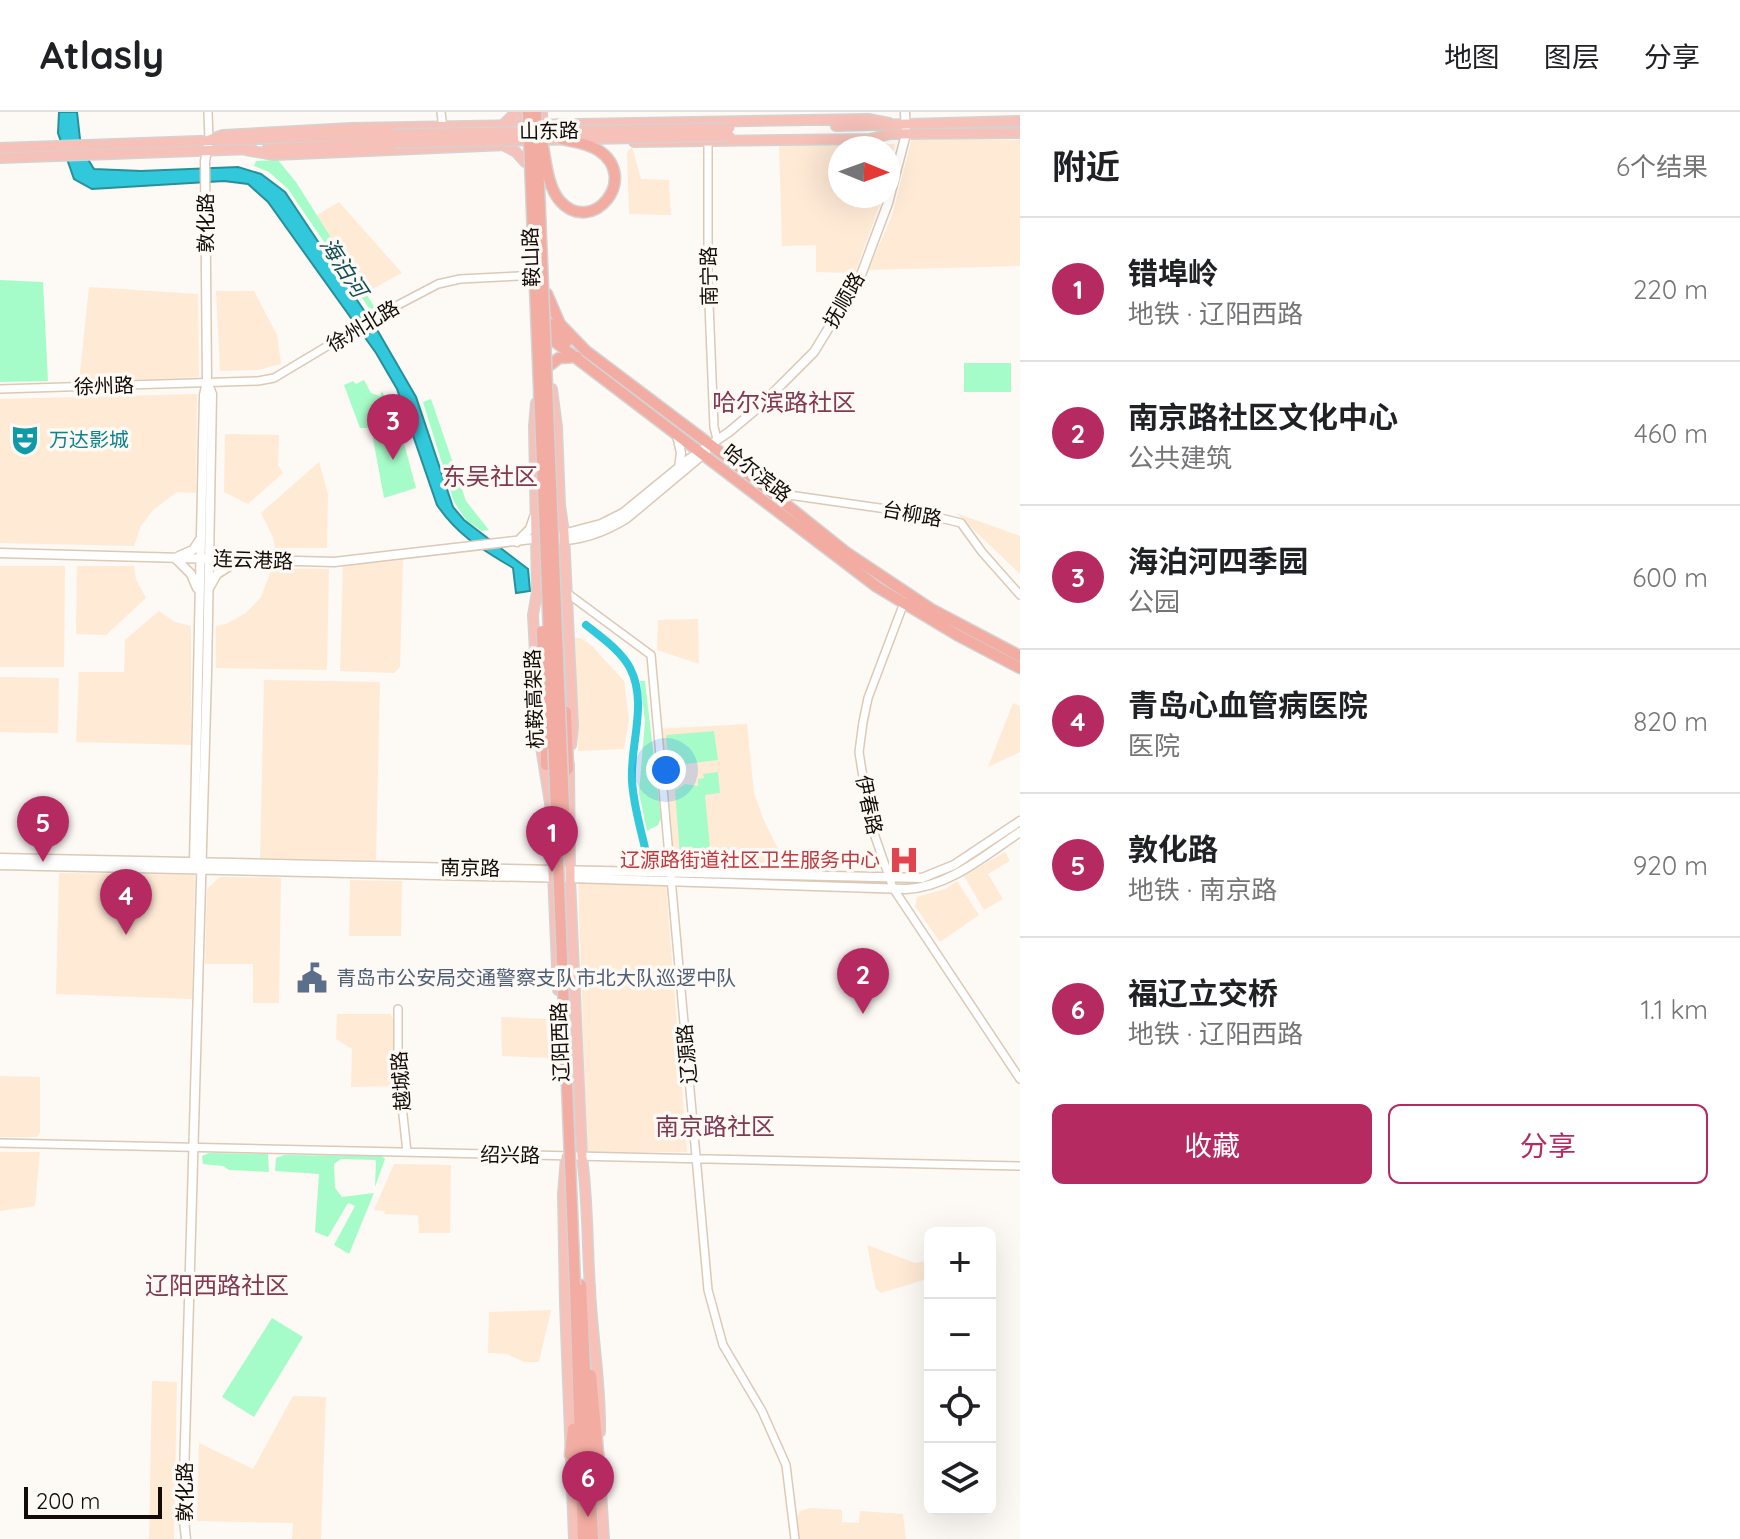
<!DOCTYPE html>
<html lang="zh">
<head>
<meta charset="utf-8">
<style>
  :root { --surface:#fff; --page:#f6f6f6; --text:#202124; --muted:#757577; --line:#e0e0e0; --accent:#b62a62 }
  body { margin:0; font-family:Quicksand,"Noto Sans SC",sans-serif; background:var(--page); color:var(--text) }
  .controls { position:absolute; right:24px; bottom:24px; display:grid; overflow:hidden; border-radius:12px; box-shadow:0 8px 32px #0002 }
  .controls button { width:72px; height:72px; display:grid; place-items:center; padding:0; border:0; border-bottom:2px solid var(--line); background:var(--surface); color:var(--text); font:40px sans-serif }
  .compass { position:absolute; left:828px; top:24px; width:72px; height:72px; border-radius:50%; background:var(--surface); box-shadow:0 8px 32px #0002; rotate:91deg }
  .scale { position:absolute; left:24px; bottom:20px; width:138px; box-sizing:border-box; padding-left:8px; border:4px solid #130c06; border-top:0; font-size:22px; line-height:28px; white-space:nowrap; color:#130c06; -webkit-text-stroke:6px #fdf9f5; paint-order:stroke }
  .you { position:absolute; left:666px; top:658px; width:28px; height:28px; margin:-20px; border:6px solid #fff; border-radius:50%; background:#1a73e8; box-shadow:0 0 0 12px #1a73e833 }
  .badge { display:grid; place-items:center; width:52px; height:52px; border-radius:50%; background:var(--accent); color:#fff; font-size:26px; font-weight:700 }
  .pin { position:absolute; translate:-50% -66px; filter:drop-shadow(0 2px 4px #0008) }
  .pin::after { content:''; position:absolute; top:42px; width:28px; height:24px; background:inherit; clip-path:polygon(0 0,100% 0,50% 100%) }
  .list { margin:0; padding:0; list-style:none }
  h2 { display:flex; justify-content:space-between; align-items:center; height:104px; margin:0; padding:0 32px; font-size:34px }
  h2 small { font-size:26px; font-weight:400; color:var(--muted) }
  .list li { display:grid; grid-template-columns:52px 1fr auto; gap:24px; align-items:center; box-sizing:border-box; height:144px; padding:0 32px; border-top:2px solid var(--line) }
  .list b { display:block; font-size:30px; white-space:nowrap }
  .list p { margin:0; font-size:26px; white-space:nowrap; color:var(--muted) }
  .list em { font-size:26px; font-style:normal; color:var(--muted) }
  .actions { display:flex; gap:16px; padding:24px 32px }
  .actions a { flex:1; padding:18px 0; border:2px solid var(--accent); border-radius:12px; text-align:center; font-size:28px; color:var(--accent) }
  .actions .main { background:var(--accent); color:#fff }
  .icon { flex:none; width:44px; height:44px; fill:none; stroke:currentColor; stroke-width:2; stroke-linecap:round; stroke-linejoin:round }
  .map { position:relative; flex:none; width:1020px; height:1427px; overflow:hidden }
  header { display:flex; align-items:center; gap:48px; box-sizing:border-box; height:112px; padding:0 40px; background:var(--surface); border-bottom:2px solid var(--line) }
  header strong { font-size:38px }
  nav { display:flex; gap:44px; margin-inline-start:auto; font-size:28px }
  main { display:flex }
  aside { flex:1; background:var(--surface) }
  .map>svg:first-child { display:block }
  .built { fill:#ffead6 }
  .green { fill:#a6fcc8 }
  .water { fill:#30c8da; stroke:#27909a; stroke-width:2 }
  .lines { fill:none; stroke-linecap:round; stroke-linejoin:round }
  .river { stroke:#30c8da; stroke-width:8 }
  .tertiary-casing { stroke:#dcc9b6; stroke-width:10 }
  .secondary-casing { stroke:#dcc9b6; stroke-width:11 }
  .primary-casing { stroke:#d5d3d2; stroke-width:12 }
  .trunk-casing { stroke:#d5d3d2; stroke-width:13 }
  .tertiary { stroke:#fff; stroke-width:7 }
  .secondary { stroke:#fff; stroke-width:8 }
  .primary { stroke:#f5c1b9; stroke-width:9 }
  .trunk { stroke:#f2aca2; stroke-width:10 }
  .primary-bridge-casing { stroke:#d5d3d2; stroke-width:12; stroke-linecap:butt }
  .trunk-bridge-casing { stroke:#d5d3d2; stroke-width:13; stroke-linecap:butt }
  .primary-bridge { stroke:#f5c1b9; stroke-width:9 }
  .trunk-bridge { stroke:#f2aca2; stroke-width:10 }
  .labels { text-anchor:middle; stroke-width:7; stroke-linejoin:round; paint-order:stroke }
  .street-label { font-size:20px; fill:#130c06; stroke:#fdf9f5 }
  .culture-label { font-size:20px; fill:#0d838f; stroke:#fdf9f5; text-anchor:start }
  .health-label { font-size:20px; fill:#be3a42; stroke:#fdf9f5; text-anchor:end }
  .service-label { font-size:20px; fill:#4e5e75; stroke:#fdf9f5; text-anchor:start }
  .water-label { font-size:22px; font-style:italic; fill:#104e55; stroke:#fdf9f5 }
  .quarter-label { font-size:24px; fill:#803950; stroke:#fdf9f5 }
</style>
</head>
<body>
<header>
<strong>Atlasly</strong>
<nav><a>地图</a><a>图层</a><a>分享</a></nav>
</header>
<main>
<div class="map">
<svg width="1020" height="1427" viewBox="0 0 1020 1427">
  <rect width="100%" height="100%" fill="#fdf9f5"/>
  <path class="built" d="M912,26L1020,28V154L868,158L892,104Z
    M895,32L888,64V36H840V84H883L855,161L816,160V133L782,134L779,33Z
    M632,35L641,67L669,68L671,103L629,102L627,40Z
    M339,90L402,161L363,182L314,105Z
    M89,175L198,182L199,265L79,270Z
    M216,179H254L277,223L281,252L258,258L220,259Z
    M197,282L196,381L177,380L153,398L141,414L134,434L0,431V287Z
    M225,322L279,323L278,353L283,361L248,392L224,380Z
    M319,350L328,382L327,436H275L273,425L261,401Z
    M956,401L1020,424V462Z
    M403,448L400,555L394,561L340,559L343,454Z
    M0,454H65L64,555H0Z
    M77,454H134L136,467L146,486L106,523L76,522Z
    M272,456L329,457L327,558L216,556V514L226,512L246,501L261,485Z
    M159,499L175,510L191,514V633L76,630L79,560H124L125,528Z
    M698,507L699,552L657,538L658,508Z
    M575,526H581L591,533L624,569L629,608L624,637L578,639Z
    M0,565L59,566L58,621L0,620Z
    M264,568L380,570L376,748L260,746Z
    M1013,591L1020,594V640L988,655Z
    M747,612L754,681L764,709L788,756L671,755L658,617Z
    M1005,740L1010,749L988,762L1003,787L984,798L964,764Z
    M59,761L195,763L192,887L56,882Z
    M220,765L281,766L279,891H253V852H205L207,777Z
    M350,768L402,769L401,824H349Z
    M578,769L666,772L687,1040L587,1041Z
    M957,769L979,803L940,830L915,794L917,785L945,777Z
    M337,902H390L394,907V974L351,975L352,937L336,927Z
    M501,905L546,907L549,946L502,944Z
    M0,964L40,965V1020L37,1025H0Z
    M0,1040H40L35,1094L0,1099Z
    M394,1052L451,1053L450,1121H419L418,1103L384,1102L385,1099L374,1098Z
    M867,1133L915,1151L927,1149L930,1166L881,1181L876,1177Z
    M551,1198L539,1250H524L507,1242L488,1241L489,1200Z
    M152,1269L177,1270L174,1427H149Z
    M293,1284L326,1285L321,1427H292L293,1411L197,1409L199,1331L253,1357Z
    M810,1396L842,1398V1410L859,1411L860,1399L903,1402L906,1427H799L797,1405L800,1399Z"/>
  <path class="green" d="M278,48L296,70L377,199L373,202L288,77L269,60L254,54L256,49Z
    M0,168L43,170L48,269L0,270Z
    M964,251H1011V280H964Z
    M364,268L371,281L380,284L382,279L401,320L416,376L384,386L371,316H360L344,273L353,269L356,272Z
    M431,287L466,389L489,418L482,419L467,409L454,390L423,290Z
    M640,569H645L661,707L658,713L647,719L639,681L645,609Z
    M714,619L718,648L669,654L666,623Z
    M718,660L720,681L705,683L711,746L697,751L686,750L680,744L675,679L685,672L698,674V667L704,666L703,662Z
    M209,1041L268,1042L269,1060L229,1058L223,1054L203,1052L202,1044Z
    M284,1043L382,1044L385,1047L375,1075L376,1048L341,1047L334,1052L335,1076L342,1085L374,1081L349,1142L334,1133L355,1094L348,1091L328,1125L315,1120L319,1062L275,1059L276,1046Z
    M272,1206L303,1225L254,1305L222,1285Z"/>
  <path class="water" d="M59,0H77L81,36L94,57L141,59L238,55L261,62L285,80L379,221L416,285L453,395L464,408L528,457L530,479L516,481L513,456C482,437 458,424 437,393L397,277L376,241L268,90L248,72L224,69L92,77L74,67L58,21Z"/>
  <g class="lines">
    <path class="river" d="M586,513C601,525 621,539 630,556C648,591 630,632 632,668C633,691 640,714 645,736"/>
    <g class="tertiary-casing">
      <path id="tertiary" d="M208,0L209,28
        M441,0L443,16
        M708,26V167L714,315L717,327
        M0,277L258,269L274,266L379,203L438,172L460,167L520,164
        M775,381L928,403L961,411L982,440L1020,483
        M567,481L651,543L708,1178L723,1233L762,1299L786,1353L795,1427
        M905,488L868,586L863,610L859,640L870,710L893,776L1020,967
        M398,897V957L407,1040
        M0,1031L1020,1054"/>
    </g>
    <g class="secondary-casing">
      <path id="secondary" d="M677,323L681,341L679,356
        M559,423L601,412L623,401L689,347L729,320L760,294L814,240L861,163L888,91L906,22L905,0
        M549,428C578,430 603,421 627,406L706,340
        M517,430L530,417L534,405
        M0,441L334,450L541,426
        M179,444L193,438L201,426
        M175,446L191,462L197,476
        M209,476L217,462L239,448
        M0,746L922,766L954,753L1020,709
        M0,753L570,766L906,777C949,775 985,743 1020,720
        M198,754L194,750L204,283L207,270L205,49L209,28
        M186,1427L183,1399L207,561L212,282L207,270"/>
    </g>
    <g class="primary-casing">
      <path id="primary" d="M523,0L524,25
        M542,0L543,27
        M503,13L516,0
        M836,14L1020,9
        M887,22L1020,21
        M209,28L223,23L351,16L868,7L889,11
        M634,30L870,27L890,22
        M503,33L516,40L525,50
        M0,36L394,22
        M267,37L394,31
        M246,38L274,43L507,33
        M0,46L252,37
        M552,277L557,315L560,393L564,421L573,614L571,633
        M536,291L534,314L537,480L533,503L538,598L540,629L550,691L558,878
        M569,652L570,766L582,1045C588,1089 587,1132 590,1176C592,1224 601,1272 600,1320
        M566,1045L563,1082L565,1191L574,1427
        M599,1347L604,1427"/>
    </g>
    <g class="trunk-casing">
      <path id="trunk" d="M547,182L560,212L586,239L728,346L847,441L931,497L1020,544
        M538,212L548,211L567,229
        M542,220L877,475L957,523L1020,556
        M550,253L559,246L577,245
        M566,600L568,657
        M546,653V632
        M575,1173L583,1427
        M581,1173L593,1427
        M591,1263L599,1351
        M570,1343L573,1317"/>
    </g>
    <use href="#tertiary" class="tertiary"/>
    <use href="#secondary" class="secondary"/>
    <use href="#primary" class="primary"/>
    <use href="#trunk" class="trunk"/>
    <g class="primary-bridge-casing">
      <path id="primary-bridge" d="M394,22L730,16
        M394,31L730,24"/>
    </g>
    <g class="trunk-bridge-casing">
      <path id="trunk-bridge" d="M528,0L575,1173
        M536,0L564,697
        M542,29C546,48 547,74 560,89C592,125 641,66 598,38C587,31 574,30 562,27
        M542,519L546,632"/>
    </g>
    <use href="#primary-bridge" class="primary-bridge"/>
    <use href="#trunk-bridge" class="trunk-bridge"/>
  </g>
  <defs>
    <g id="theatre-bare" transform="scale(2.4)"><path d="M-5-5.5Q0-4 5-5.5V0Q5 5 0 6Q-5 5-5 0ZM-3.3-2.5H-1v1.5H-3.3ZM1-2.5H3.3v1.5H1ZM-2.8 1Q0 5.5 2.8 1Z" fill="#0f9aa8" stroke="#fdf9f5" stroke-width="2.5" paint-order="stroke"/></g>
    <g id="hospital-bare" transform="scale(2.4)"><path d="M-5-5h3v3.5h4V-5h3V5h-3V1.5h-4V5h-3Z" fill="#e0444e" stroke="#fdf9f5" stroke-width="2.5" paint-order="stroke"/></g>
    <g id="civic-bare" transform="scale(2.4)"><path d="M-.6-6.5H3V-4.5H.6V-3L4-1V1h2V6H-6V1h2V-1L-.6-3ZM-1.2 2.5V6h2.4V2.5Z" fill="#5c6f8a" stroke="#fdf9f5" stroke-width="2.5" paint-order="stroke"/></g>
  </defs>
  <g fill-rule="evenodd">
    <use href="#theatre-bare" x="25" y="328"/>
    <use href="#hospital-bare" x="904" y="748"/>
    <use href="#civic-bare" x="312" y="866"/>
  </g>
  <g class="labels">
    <g class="street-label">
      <text transform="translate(549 19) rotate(-1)" y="7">山东路</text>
      <text transform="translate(206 111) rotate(-90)" y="7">敦化路</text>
      <text transform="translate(531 145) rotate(-92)" y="7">鞍山路</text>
      <text transform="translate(709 164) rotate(-91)" y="7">南宁路</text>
      <text transform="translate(844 188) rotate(-60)" y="7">抚顺路</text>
      <text transform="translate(363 214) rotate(-31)" y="7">徐州北路</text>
      <text transform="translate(104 274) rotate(-2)" y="7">徐州路</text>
      <text transform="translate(757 361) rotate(38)" y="7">哈尔滨路</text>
      <text transform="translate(912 402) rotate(10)" y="7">台柳路</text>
      <text transform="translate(253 448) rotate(2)" y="7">连云港路</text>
      <text transform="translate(534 587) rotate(-92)" y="7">杭鞍高架路</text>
      <text transform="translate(869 693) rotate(78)" y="7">伊春路</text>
      <text transform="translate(470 756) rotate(1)" y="7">南京路</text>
      <text transform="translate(560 930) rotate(-92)" y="7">辽阳西路</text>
      <text transform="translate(687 942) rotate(-95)" y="7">辽源路</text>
      <text transform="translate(401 969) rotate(-94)" y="7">越城路</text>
      <text transform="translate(510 1043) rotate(1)" y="7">绍兴路</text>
      <text transform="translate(185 1380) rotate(-90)" y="7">敦化路</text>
    </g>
    <g class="culture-label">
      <text x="49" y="335">万达影城</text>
    </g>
    <g class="health-label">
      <text x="880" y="755">辽源路街道社区卫生服务中心</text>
    </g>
    <g class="service-label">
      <text x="336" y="873">青岛市公安局交通警察支队市北大队巡逻中队</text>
    </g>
    <g class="water-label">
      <text transform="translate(344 155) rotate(57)" y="8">海泊河</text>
    </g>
    <g class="quarter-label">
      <text x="784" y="299">哈尔滨路社区</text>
      <text x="490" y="373">东吴社区</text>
      <text x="715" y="1023">南京路社区</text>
      <text x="217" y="1182">辽阳西路社区</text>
    </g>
  </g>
</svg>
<div class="controls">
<button>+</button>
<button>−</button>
<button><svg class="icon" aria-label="locate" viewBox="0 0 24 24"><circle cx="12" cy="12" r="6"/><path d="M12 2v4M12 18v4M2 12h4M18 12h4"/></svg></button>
<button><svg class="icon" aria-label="layers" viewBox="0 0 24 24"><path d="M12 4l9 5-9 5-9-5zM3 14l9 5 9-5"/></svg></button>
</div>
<svg class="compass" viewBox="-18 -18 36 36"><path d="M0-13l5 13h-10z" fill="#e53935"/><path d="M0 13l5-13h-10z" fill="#757577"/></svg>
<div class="scale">200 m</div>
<div class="you"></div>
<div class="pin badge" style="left:552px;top:760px">1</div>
<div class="pin badge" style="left:863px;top:902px">2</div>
<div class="pin badge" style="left:393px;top:348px">3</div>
<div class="pin badge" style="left:126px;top:823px">4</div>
<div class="pin badge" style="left:43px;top:750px">5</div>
<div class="pin badge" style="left:588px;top:1405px">6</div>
</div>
<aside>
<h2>附近<small>6个结果</small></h2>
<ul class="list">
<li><span class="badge">1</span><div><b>错埠岭</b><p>地铁 · 辽阳西路</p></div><em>220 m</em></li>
<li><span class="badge">2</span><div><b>南京路社区文化中心</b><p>公共建筑</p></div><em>460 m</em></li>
<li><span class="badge">3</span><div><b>海泊河四季园</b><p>公园</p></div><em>600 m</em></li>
<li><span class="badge">4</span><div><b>青岛心血管病医院</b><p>医院</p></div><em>820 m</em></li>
<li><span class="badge">5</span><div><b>敦化路</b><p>地铁 · 南京路</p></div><em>920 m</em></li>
<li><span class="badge">6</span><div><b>福辽立交桥</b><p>地铁 · 辽阳西路</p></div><em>1.1 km</em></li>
</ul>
<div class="actions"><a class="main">收藏</a><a>分享</a></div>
</aside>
</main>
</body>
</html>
